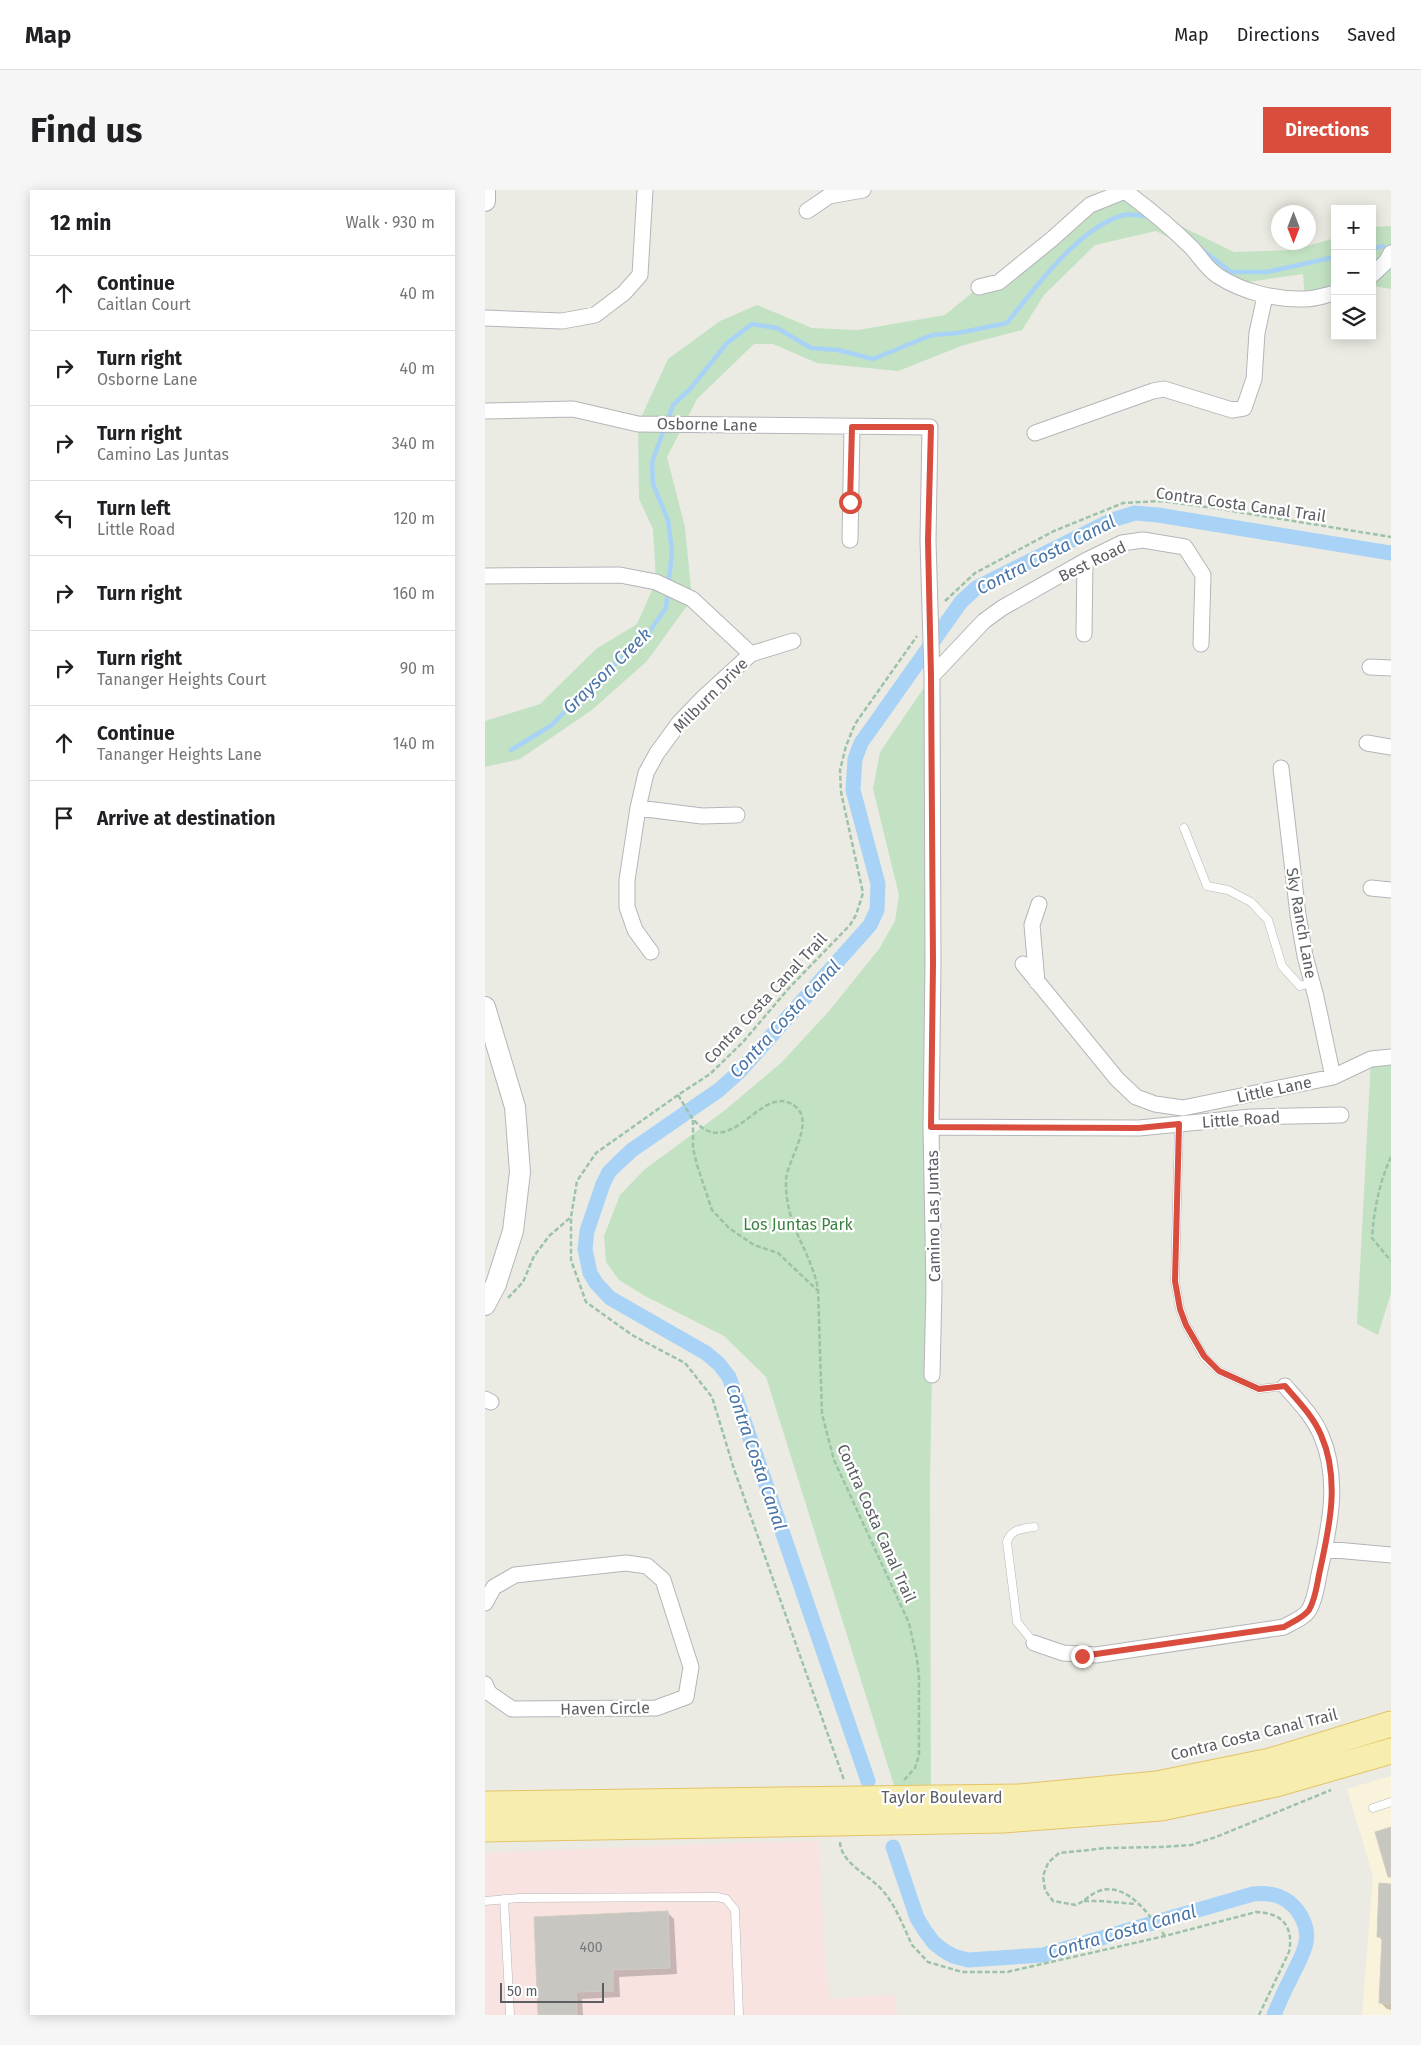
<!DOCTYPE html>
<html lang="en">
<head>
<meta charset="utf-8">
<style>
  :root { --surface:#fff; --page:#f6f6f6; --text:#202124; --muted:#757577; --line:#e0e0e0; --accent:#d84d3e }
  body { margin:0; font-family:"Fira Sans",sans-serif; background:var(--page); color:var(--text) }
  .controls { position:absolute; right:15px; top:15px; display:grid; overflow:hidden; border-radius:0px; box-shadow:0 2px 12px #0003 }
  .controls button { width:45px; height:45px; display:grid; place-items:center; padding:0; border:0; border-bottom:1px solid var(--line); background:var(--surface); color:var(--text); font:25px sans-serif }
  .compass { position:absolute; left:786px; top:15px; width:45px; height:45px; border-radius:50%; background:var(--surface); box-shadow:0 2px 12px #0003; rotate:180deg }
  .scale { position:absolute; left:15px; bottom:12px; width:104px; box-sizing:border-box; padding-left:5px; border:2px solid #5b5e62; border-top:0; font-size:14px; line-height:18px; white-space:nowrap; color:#5b5e62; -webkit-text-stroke:4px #fff; paint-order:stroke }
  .stop { position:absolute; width:15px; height:15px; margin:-11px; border:4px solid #d84d3e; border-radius:50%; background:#fff }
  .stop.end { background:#d84d3e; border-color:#fff; box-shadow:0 1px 5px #0008 }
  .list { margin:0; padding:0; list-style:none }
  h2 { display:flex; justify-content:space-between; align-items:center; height:65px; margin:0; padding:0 20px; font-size:21px }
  h2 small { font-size:16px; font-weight:400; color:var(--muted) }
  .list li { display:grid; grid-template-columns:32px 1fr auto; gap:15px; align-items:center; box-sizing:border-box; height:75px; padding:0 20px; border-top:1px solid var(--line) }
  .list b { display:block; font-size:19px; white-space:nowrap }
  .list p { margin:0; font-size:16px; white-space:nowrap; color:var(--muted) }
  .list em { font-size:16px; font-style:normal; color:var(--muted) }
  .icon { flex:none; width:28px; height:28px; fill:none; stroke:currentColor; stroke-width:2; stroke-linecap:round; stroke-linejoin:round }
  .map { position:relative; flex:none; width:906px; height:1825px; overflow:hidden; border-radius:0px }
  header { display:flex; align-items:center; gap:30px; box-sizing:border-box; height:70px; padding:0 25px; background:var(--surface); border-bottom:1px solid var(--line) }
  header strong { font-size:24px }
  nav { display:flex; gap:28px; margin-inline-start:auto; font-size:18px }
  .intro { display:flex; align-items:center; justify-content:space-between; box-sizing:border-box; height:120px; padding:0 30px }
  h1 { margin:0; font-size:35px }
  .button { padding:12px 22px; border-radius:0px; background:var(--accent); color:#fff; font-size:18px; font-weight:700 }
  main { display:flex; gap:30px; padding:0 30px }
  aside { flex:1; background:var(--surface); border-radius:0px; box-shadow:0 2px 12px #0003 }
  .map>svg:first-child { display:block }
  .commercial { fill:#faf3db }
  .medical { fill:#f8e3e1 }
  .green { fill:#c2e2c3 }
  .shadow { fill:#0003 }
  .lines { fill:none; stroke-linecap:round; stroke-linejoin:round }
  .stream { stroke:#a9d3f6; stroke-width:4.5 }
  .canal { stroke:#a9d3f6; stroke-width:15 }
  .building { fill:#c8c6c0; stroke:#d1ccc2 }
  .service-casing { stroke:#b4b5b9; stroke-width:9 }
  .minor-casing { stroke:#b4b5b9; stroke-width:17 }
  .tertiary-casing { stroke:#b4b5b9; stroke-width:22 }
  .primary-casing { stroke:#e3c366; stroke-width:27 }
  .path { stroke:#9cc2a8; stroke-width:2.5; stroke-dasharray:5 2.5; stroke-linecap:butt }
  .service { stroke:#fff; stroke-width:8 }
  .minor { stroke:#fff; stroke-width:15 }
  .tertiary { stroke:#fff; stroke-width:20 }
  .primary { stroke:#f7edae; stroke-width:25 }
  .route { stroke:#d84d3e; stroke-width:6 }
  .labels { text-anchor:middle; stroke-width:4.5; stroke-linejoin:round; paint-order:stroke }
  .number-label { font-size:14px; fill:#76787a }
  .street-label { font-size:16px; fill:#5b5e62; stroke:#fff }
  .park-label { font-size:16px; fill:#3d8042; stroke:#fff }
  .water-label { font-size:18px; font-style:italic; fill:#4974a6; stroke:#fff }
</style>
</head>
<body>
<header>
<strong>Map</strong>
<nav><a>Map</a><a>Directions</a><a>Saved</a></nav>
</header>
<div class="intro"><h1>Find us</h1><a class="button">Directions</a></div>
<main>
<aside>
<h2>12 min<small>Walk · 930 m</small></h2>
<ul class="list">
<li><svg class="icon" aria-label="ahead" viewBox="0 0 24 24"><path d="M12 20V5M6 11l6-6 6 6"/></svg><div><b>Continue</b><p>Caitlan Court</p></div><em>40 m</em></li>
<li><svg class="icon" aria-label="right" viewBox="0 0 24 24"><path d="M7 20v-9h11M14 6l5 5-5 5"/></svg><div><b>Turn right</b><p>Osborne Lane</p></div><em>40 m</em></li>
<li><svg class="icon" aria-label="right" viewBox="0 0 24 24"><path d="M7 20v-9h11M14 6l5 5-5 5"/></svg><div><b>Turn right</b><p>Camino Las Juntas</p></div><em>340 m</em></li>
<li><svg class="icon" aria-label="left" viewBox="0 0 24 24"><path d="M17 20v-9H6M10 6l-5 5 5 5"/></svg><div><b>Turn left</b><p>Little Road</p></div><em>120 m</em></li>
<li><svg class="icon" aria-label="right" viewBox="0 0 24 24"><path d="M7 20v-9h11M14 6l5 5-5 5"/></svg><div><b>Turn right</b></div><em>160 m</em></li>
<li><svg class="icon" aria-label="right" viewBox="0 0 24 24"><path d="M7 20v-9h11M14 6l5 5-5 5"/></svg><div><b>Turn right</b><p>Tananger Heights Court</p></div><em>90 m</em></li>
<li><svg class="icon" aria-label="ahead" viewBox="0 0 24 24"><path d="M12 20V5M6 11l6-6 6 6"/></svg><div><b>Continue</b><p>Tananger Heights Lane</p></div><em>140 m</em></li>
<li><svg class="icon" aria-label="arrive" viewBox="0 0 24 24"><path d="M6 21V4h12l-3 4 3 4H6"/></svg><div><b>Arrive at destination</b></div></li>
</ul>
</aside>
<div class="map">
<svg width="906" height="1825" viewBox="0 0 906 1825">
  <rect width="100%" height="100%" fill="#ecebe3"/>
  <path class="commercial" d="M906,1586V1825H877L888,1686L862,1599Z"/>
  <path class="medical" d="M334,1651L340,1772L345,1809L410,1805L412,1825H0V1663L274,1652Z"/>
  <path class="green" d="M640,1L671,24L749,62L808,60L850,48V103L820,109L818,84L749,94L708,60L671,41L610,55L559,105L537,140L479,155L413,181L332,173L288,154H269L212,209L182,267L200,337L207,409L162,471L107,520L35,569L0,577V531L55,514L111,459L152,434L171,391L168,339L154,309L153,234L183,169L235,131L272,115L327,138L373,140L460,125L494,97L514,92L605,15Z
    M906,36V99L887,96V37Z
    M447,486V1185L445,1290L446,1607L413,1608L281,1187L239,1146L160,1106L134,1090L121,1072L119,1046L135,1005L160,979L239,921L297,872L344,821L394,759L410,731L414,705L388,599L395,562Z
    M906,867V1103L893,1145L872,1134L886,869Z"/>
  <path class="shadow" d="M906,1695V1820L902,1819L895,1812L898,1751L893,1746Z
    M182,1722L189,1729L192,1784L134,1787L135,1807L97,1809L98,1825H55Z"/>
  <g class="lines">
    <path class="stream" d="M716,59L746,82H782L850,67
      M887,59L898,56
      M26,560L67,535L106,494L157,452L181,418L187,362L183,330L168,294L167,272L188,215L205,199L242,153L267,134L292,138L326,158L353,160L388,169L447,145L473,143L522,133C549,99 595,36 639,25C646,23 658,26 665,27"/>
    <path class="canal" d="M383,1591L244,1187L234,1174L221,1163L125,1108L111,1093L105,1083L100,1059L102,1041L118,994L124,982L133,973L147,960L234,900L254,882L385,735L392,720L393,694L368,600L370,569L376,553L410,505L476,412L491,398L627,330L650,323L673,325L906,363
      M408,1657L432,1728L440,1741L449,1753L458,1760L468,1766L483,1770L558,1765L768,1704C785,1702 800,1705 812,1720C832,1747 817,1764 805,1790C799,1801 794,1813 789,1825"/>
  </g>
  <path class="building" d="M906,1637V1687H903L890,1642Z
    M894,1693L906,1694V1814L894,1813L897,1747H892Z
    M183,1721L185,1778L128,1780V1801L91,1802L92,1825H53L49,1727Z"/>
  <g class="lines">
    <g class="service-casing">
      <path id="service" d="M699,638L722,696L743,700L766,712L783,730L797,776L815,796L828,792
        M694,934L690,1091L695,1119L701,1135L719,1167L734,1181L774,1199L800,1196
        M549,1337C536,1339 526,1339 522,1352L532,1432L549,1453
        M888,1618L906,1612
        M19,1709L25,1825
        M0,1711L34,1708L232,1707L241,1709L250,1720L254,1825"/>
    </g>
    <g class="minor-casing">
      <path id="minor" d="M322,21L344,6L378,0
        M887,85L901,72L906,63
        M494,97L514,92L567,49L605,15L640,1C664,19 686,37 707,58C715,67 723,80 733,86C758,102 790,110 820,109C830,109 840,105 850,103
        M0,128L77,131L110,125L139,103L155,85L160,0
        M0,221L88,219L153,234L445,237L443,351L447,486L448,773L446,937L449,1098L447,1185
        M550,243L668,201L679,199L747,220L759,218L769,189L772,143L780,106
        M365,350L367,237
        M0,386L135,385L171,392L207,409L266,464
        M599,444L600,371
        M885,477L906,478
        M447,486L499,431L517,418L600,371L637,353L658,350L700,357L718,385L716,454
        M882,553L906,557
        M796,578L813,725L820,766L831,807L848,887
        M153,618L217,626L252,625
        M886,698L906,700
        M166,762L150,740L142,717V690L153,618L161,583L172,563L194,533L219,507L266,464L308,451
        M538,774L632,889L651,907L670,914L698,918L848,887L886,869L906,867
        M552,792L547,735L554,714
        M446,937L654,938L766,927L856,925
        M0,1209L6,1212
        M840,1359L906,1365
        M0,1413L9,1397L30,1385L141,1373L162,1376L178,1390L206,1477L201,1507L171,1518L27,1519L4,1503L0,1494
        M549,1453L578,1463L611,1465L799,1437C807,1432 819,1428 824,1420C831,1408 832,1393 835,1380C845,1335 855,1288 836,1245C828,1226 813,1211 800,1196"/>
    </g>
    <g class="tertiary-casing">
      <path id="tertiary" d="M0,11V0
        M0,817L30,917L35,982L28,1041L11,1094L0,1115"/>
    </g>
    <g class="primary-casing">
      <path id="primary" d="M0,1614L535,1607L672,1594L785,1571L906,1534
        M0,1639L518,1630L676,1618L791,1594L906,1561"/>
    </g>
    <path class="path" d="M460,411L490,383L569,341L638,313L676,311L729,318L906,347
      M193,905L111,963L92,991L86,1027V1070L101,1112L147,1145L200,1173L227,1207L249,1279L359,1590
      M208,930V958L212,975L227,1020L244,1038L269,1055L293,1063L332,1100
      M906,967C894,993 889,1020 887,1048L906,1071
      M23,1108L38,1092L49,1066L64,1046L86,1027
      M419,1590L430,1578L434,1565V1487L432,1469L424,1433L349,1270L337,1224L333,1098C324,1057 300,1036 301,990C302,971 329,934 312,918C282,890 254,957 221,940C207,933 201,917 193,905L225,884L258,852L304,798L365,735L371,725L378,703L356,602L355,580L361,556L370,534L432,446
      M355,1652C356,1674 386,1686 398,1701C411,1716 419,1738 427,1755L443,1772L477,1782H522L680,1746L771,1722C797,1723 809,1736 804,1762L774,1825
      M599,1711H615L651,1714
      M680,1746C665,1726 642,1691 614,1701C605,1704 599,1712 591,1715L568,1711L560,1700L558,1686L563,1673L574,1663L622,1658L676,1657L706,1655L731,1647L846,1600"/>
    <use href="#service" class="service"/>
    <use href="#minor" class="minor"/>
    <use href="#tertiary" class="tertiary"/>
    <use href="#primary" class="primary"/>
  </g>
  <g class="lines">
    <path class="route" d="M365,312L367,237H446L443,351L446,486L448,773L446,937L654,938L694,934L690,1091L695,1119L701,1135L719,1166L734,1181L774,1199L800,1196C813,1211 828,1226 836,1245C855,1288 845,1335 835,1380C832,1393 831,1408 824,1420C818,1428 807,1432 799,1437L597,1466"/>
  </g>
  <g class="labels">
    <g class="number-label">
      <text x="106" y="1762">400</text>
    </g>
    <g class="street-label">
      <text transform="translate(222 234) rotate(1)" y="6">Osborne Lane</text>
      <text transform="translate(756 314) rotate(8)" y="6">Contra Costa Canal Trail</text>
      <text transform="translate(607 371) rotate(-26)" y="6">Best Road</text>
      <text transform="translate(225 505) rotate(-45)" y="6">Milburn Drive</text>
      <text transform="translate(817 733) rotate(80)" y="6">Sky Ranch Lane</text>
      <text transform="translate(280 808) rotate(-47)" y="6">Contra Costa Canal Trail</text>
      <text transform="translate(789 899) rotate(-12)" y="6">Little Lane</text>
      <text transform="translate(756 929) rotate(-4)" y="6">Little Road</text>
      <text transform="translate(448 1026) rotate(-91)" y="6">Camino Las Juntas</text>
      <text transform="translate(392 1333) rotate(66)" y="6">Contra Costa Canal Trail</text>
      <text transform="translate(120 1518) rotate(-1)" y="6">Haven Circle</text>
      <text transform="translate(769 1544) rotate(-14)" y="6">Contra Costa Canal Trail</text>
      <text x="457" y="1613">Taylor Boulevard</text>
    </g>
    <g class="park-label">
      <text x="313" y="1040">Los Juntas Park</text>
    </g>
    <g class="water-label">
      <text transform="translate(561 365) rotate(-27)" y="6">Contra Costa Canal</text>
      <text transform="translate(122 481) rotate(-44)" y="6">Grayson Creek</text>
      <text transform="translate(300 829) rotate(-47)" y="6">Contra Costa Canal</text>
      <text transform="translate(271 1267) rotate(71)" y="6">Contra Costa Canal</text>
      <text transform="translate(637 1742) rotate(-16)" y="6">Contra Costa Canal</text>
    </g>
  </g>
</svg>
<div class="controls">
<button>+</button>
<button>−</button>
<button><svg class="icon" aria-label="layers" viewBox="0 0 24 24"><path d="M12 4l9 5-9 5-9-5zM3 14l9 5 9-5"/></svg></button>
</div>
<svg class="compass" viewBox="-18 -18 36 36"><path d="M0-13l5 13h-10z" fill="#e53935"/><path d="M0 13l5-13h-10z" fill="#757577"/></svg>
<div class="scale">50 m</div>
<div class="stop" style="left:365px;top:312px"></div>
<div class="stop end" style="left:597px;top:1466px"></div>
</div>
</main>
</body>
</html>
